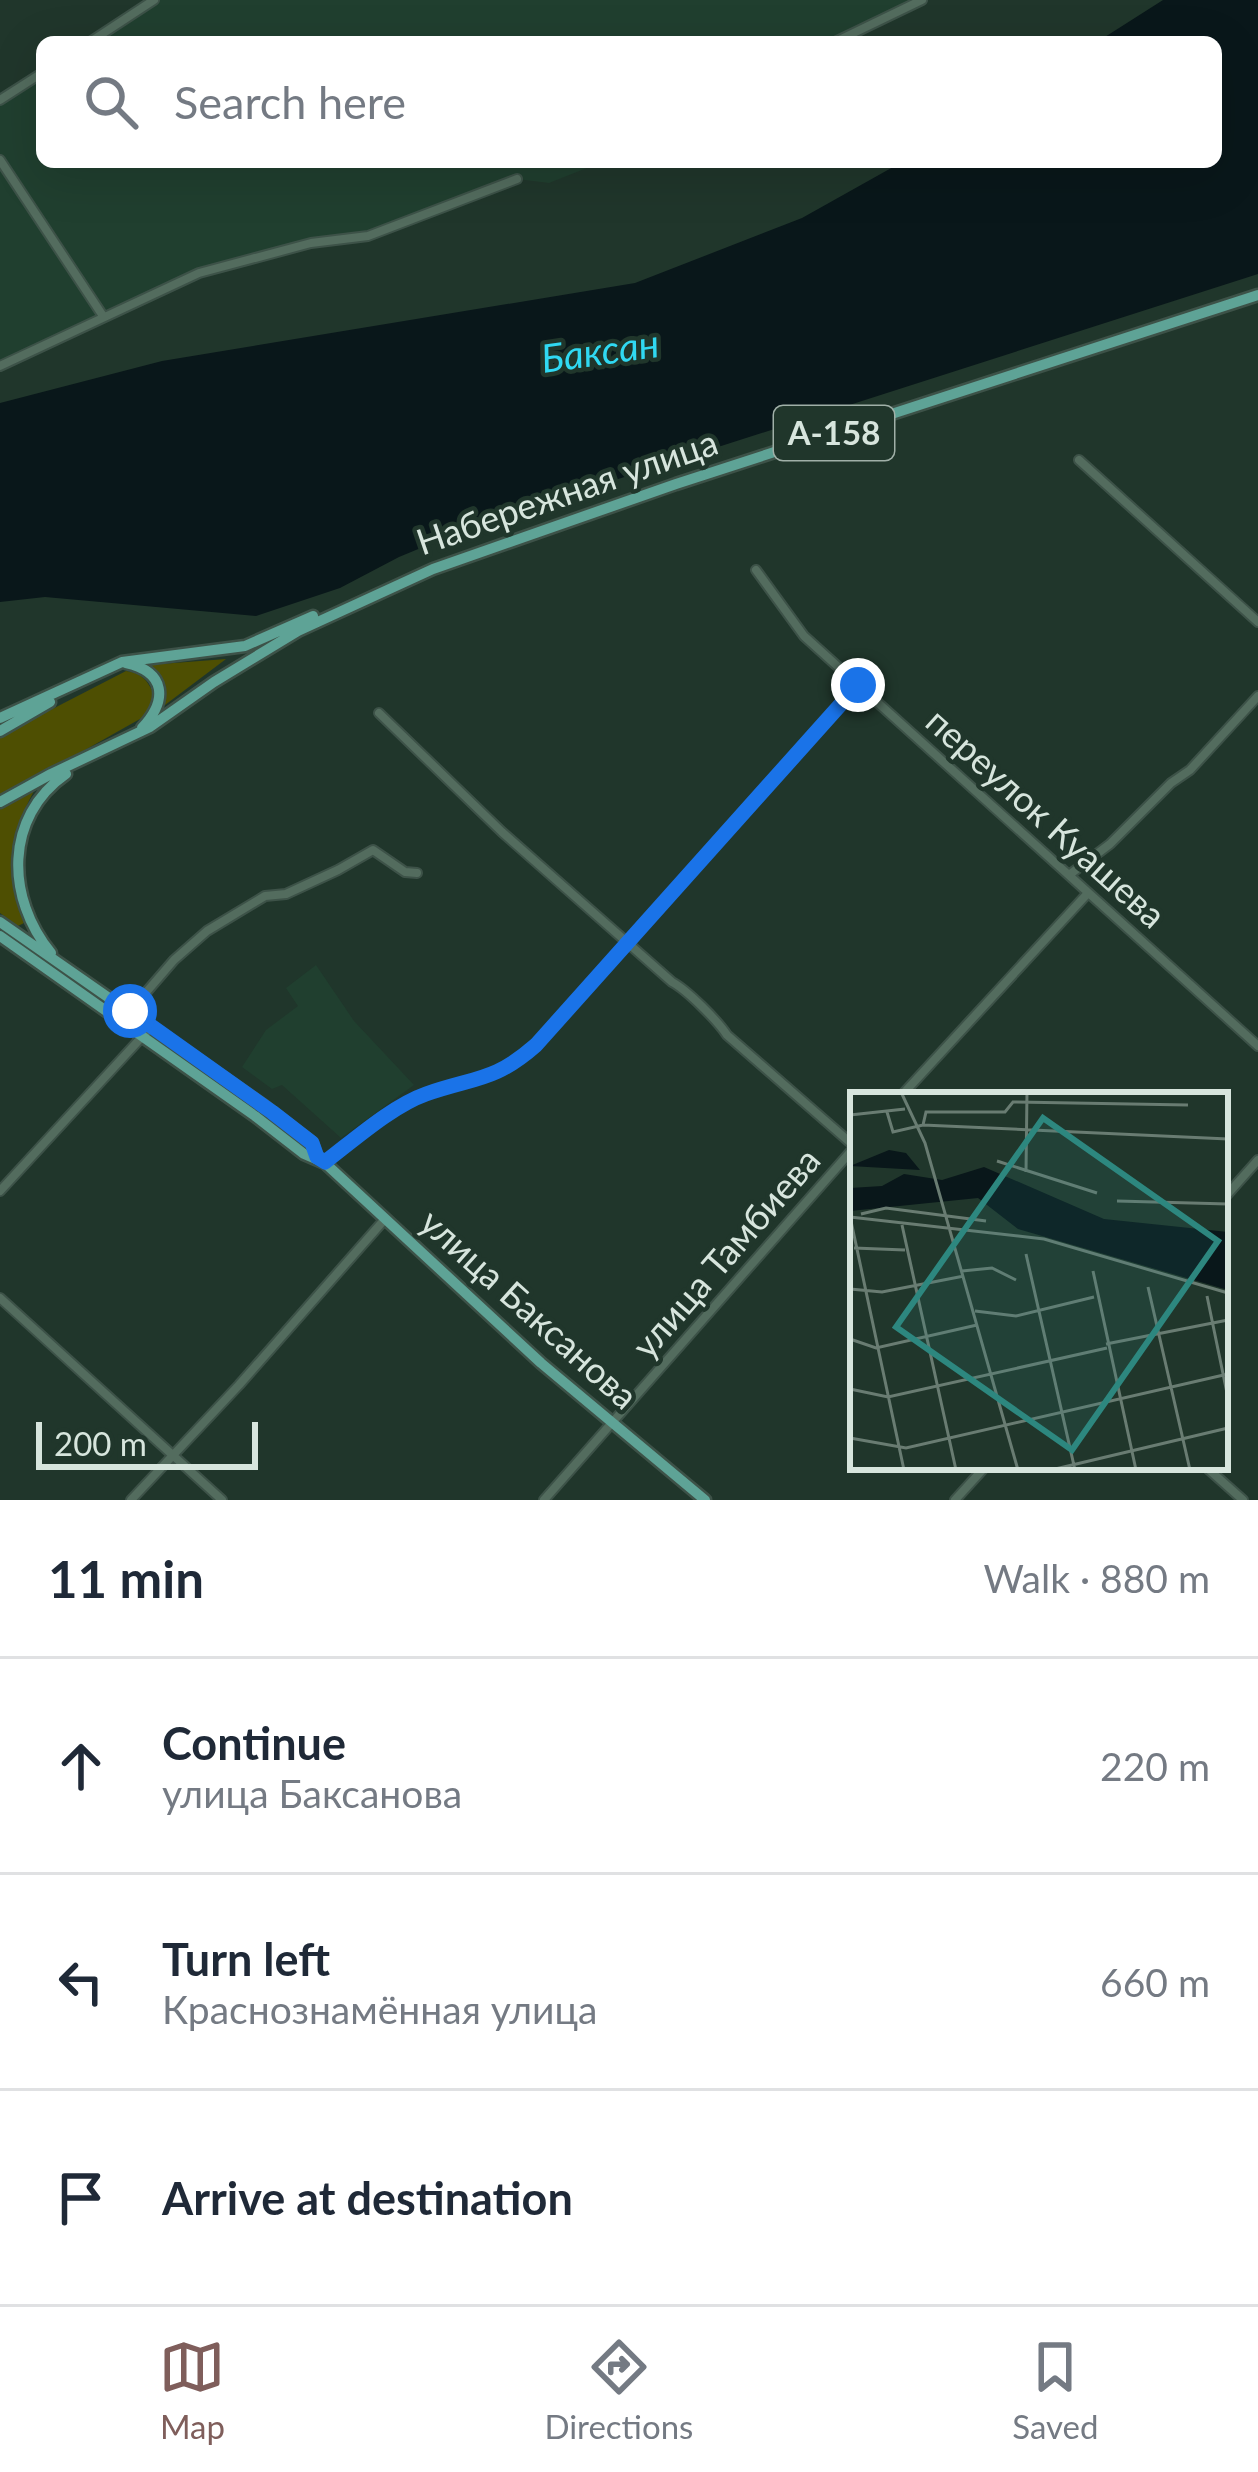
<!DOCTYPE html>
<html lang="en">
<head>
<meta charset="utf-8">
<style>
  :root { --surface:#fff; --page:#f6f6f7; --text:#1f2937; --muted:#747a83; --line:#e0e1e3; --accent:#7f5e5b }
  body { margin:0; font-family:Lato,sans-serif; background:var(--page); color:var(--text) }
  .scale { position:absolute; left:36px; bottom:30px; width:222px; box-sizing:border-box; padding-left:12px; border:6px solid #d7e5dd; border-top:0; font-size:33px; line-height:42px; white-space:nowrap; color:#d7e5dd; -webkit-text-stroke:9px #20362b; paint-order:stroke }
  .stop { position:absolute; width:36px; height:36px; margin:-27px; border:9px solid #1a73e8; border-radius:50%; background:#fff }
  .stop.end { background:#1a73e8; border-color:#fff; box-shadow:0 3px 12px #0008 }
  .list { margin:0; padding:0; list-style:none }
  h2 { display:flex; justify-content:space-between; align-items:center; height:156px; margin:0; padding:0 48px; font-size:51px }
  h2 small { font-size:39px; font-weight:400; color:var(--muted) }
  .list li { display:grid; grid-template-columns:78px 1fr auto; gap:36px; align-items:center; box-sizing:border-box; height:216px; padding:0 48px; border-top:3px solid var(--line) }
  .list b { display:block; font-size:45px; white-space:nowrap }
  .list p { margin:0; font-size:39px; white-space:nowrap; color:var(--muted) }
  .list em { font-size:39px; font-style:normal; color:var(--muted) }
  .icon { flex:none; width:66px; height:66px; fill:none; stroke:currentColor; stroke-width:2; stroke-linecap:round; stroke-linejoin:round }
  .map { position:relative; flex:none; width:1258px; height:1500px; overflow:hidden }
  .search { position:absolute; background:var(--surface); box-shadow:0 12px 48px #0002; left:36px; right:36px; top:36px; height:132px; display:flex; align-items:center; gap:30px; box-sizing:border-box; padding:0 42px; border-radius:18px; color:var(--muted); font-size:45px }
  .sheet { height:804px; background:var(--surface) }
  nav { display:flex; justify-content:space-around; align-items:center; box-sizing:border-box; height:168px; border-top:3px solid var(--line); background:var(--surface); font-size:33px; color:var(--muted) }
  nav a { display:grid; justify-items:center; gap:6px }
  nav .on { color:var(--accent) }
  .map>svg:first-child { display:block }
  .built { fill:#203f2f }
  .green { fill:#4e4f02 }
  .water { fill:#09171a }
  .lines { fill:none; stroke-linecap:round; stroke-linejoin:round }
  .minor-casing { stroke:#3d5248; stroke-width:12 }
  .major-casing { stroke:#3d5248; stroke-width:15 }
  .minor { stroke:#536c5e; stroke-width:8 }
  .major { stroke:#5ea396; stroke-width:10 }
  .route { stroke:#1a73e8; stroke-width:15 }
  .labels { text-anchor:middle; stroke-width:9; stroke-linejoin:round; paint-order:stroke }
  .shield { fill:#20362b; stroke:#a0b0a8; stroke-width:3 }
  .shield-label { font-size:33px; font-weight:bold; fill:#d7e5dd }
  .street-label { font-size:36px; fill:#d7e5dd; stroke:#20362b }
  .water-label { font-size:39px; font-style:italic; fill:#30d9f2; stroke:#20362b }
  .inset-road { fill:none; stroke:#697c72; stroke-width:3 }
  .view { fill:#2d877f; fill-opacity:0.15; stroke:#2d877f; stroke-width:6 }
  .inset-edge { fill:none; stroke:#d7e5dd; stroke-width:6 }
</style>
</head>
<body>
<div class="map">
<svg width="1258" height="1500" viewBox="0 0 1258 1500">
  <rect width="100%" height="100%" fill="#20362b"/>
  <path class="built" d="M154,0H922L835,42H90Z
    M42,73V162H602L549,183L517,179L368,236L311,243L199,273L0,366V100Z
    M316,965L354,1021L414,1085L341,1138L282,1085L272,1089L242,1067L266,1030L298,1006L286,988Z"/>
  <path class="green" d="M226,659L165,705L164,686L148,665Z
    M126,671C142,673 147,680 154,694L147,715L0,798V736Z
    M35,789C9,837 6,871 24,923L18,926L0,913V809Z"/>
  <path class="water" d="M1163,0H1258V274L481,523L399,557L340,588L256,616L45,597L0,602V403L162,361L635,283L802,218L902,162H1216V42H1097Z"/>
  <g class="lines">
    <g class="minor-casing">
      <path id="minor" d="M90,42L154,0
        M835,42L922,0
        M0,100L42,73
        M0,160L103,316
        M0,366L199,273L311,243L368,236L517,179
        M1079,460L1258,622
        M756,570L804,636L1258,1046
        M379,713L502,832L672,982C687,990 717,1020 727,1035L853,1145
        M1069,875L1110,844L1171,783L1190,770L1258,696
        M130,1011L174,960L207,931L265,896L286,894L338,870L373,850L405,872L417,873
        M902,1095L1088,893
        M325,1163C354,1141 392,1106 426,1094C474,1077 494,1082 536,1045L858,684
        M0,1191L152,1026
        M1225,1197L1258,1160
        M0,1298L222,1500
        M1206,1467L1243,1500
        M131,1500L239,1385L385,1219
        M544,1500L853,1149
        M955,1500L985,1467"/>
    </g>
    <g class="major-casing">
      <path id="major" d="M126,663C166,672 168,700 142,728
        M0,718L122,662L245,646L313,616
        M0,731L50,702
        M0,802L51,774L150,727L214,682L298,631L433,569L676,484L1258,295
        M0,922L264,1106L312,1143L317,1158
        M0,936L255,1116L304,1154L325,1163L541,1363L705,1500
        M51,953C6,898 4,817 66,774"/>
    </g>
    <use href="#minor" class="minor"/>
    <use href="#major" class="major"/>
  </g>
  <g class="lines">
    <path class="route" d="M130,1011L272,1112L312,1143L317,1157L325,1162C354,1140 392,1106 426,1094C474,1077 494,1082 536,1045L858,685"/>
  </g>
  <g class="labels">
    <rect class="shield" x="774" y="406" width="120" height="54" rx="9"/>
    <g class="shield-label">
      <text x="834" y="445">А-158</text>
    </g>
    <g class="street-label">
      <text transform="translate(567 492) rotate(-19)" y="13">Набережная улица</text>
      <text transform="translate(1046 818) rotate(42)" y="13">переулок Куашева</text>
      <text transform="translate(726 1253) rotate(-49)" y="13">улица Тамбиева</text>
      <text transform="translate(529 1309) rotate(42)" y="13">улица Баксанова</text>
    </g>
    <g class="water-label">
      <text transform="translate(600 351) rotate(-8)" y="14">Баксан</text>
    </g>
  </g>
  <g transform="translate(850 1092)">
    <rect width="378" height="378" fill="#20362b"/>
    <path d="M39,58L56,61L70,78L0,74ZM134,75L254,127L378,140V198L168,137L128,106L0,119V96L32,94L54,82L92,88Z" fill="#09171a"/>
    <path class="inset-road" d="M51,0L75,51L168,378M37,20L43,40L73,33L378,47M0,23L55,17M73,33L76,20H155L163,10L338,13M147,69L247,101M176,80L177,0M267,109L378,112M11,122L36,116L136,129M0,125L194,147L378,201M1,129L54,378M52,133L106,378M4,156L55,158M176,162L225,378M112,179L142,176L166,188M243,179L286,378M298,195L340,378M0,197L32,200L114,184M357,204L378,306M125,219L166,224L244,205M0,247L26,256L127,233M256,252L378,228M0,297L38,305L257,256M0,346L56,356L378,282M201,378L378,336"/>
    <path class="view" d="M193,26L368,149L222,358L46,235Z"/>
    <rect width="378" height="378" class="inset-edge"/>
  </g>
</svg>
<div class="scale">200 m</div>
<div class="stop" style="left:130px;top:1011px"></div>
<div class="stop end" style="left:858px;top:685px"></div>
<div class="search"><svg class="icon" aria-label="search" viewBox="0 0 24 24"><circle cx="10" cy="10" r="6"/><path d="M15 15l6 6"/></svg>Search here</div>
</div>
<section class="sheet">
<h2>11 min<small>Walk · 880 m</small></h2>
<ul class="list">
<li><svg class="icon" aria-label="ahead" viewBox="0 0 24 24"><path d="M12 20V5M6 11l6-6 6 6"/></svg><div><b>Continue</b><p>улица Баксанова</p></div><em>220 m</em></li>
<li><svg class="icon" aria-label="left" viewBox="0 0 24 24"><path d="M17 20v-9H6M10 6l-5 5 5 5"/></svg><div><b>Turn left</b><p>Краснознамённая улица</p></div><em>660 m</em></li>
<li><svg class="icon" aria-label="arrive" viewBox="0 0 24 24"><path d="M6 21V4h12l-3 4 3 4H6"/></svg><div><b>Arrive at destination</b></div></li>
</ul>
</section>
<nav>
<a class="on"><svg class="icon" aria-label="map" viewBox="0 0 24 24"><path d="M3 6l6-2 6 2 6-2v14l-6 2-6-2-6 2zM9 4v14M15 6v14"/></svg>Map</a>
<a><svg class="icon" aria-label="directions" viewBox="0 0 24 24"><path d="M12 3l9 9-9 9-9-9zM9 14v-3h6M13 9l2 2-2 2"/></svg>Directions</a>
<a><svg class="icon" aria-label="saved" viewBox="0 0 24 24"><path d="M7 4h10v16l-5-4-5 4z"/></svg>Saved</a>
</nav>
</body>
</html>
